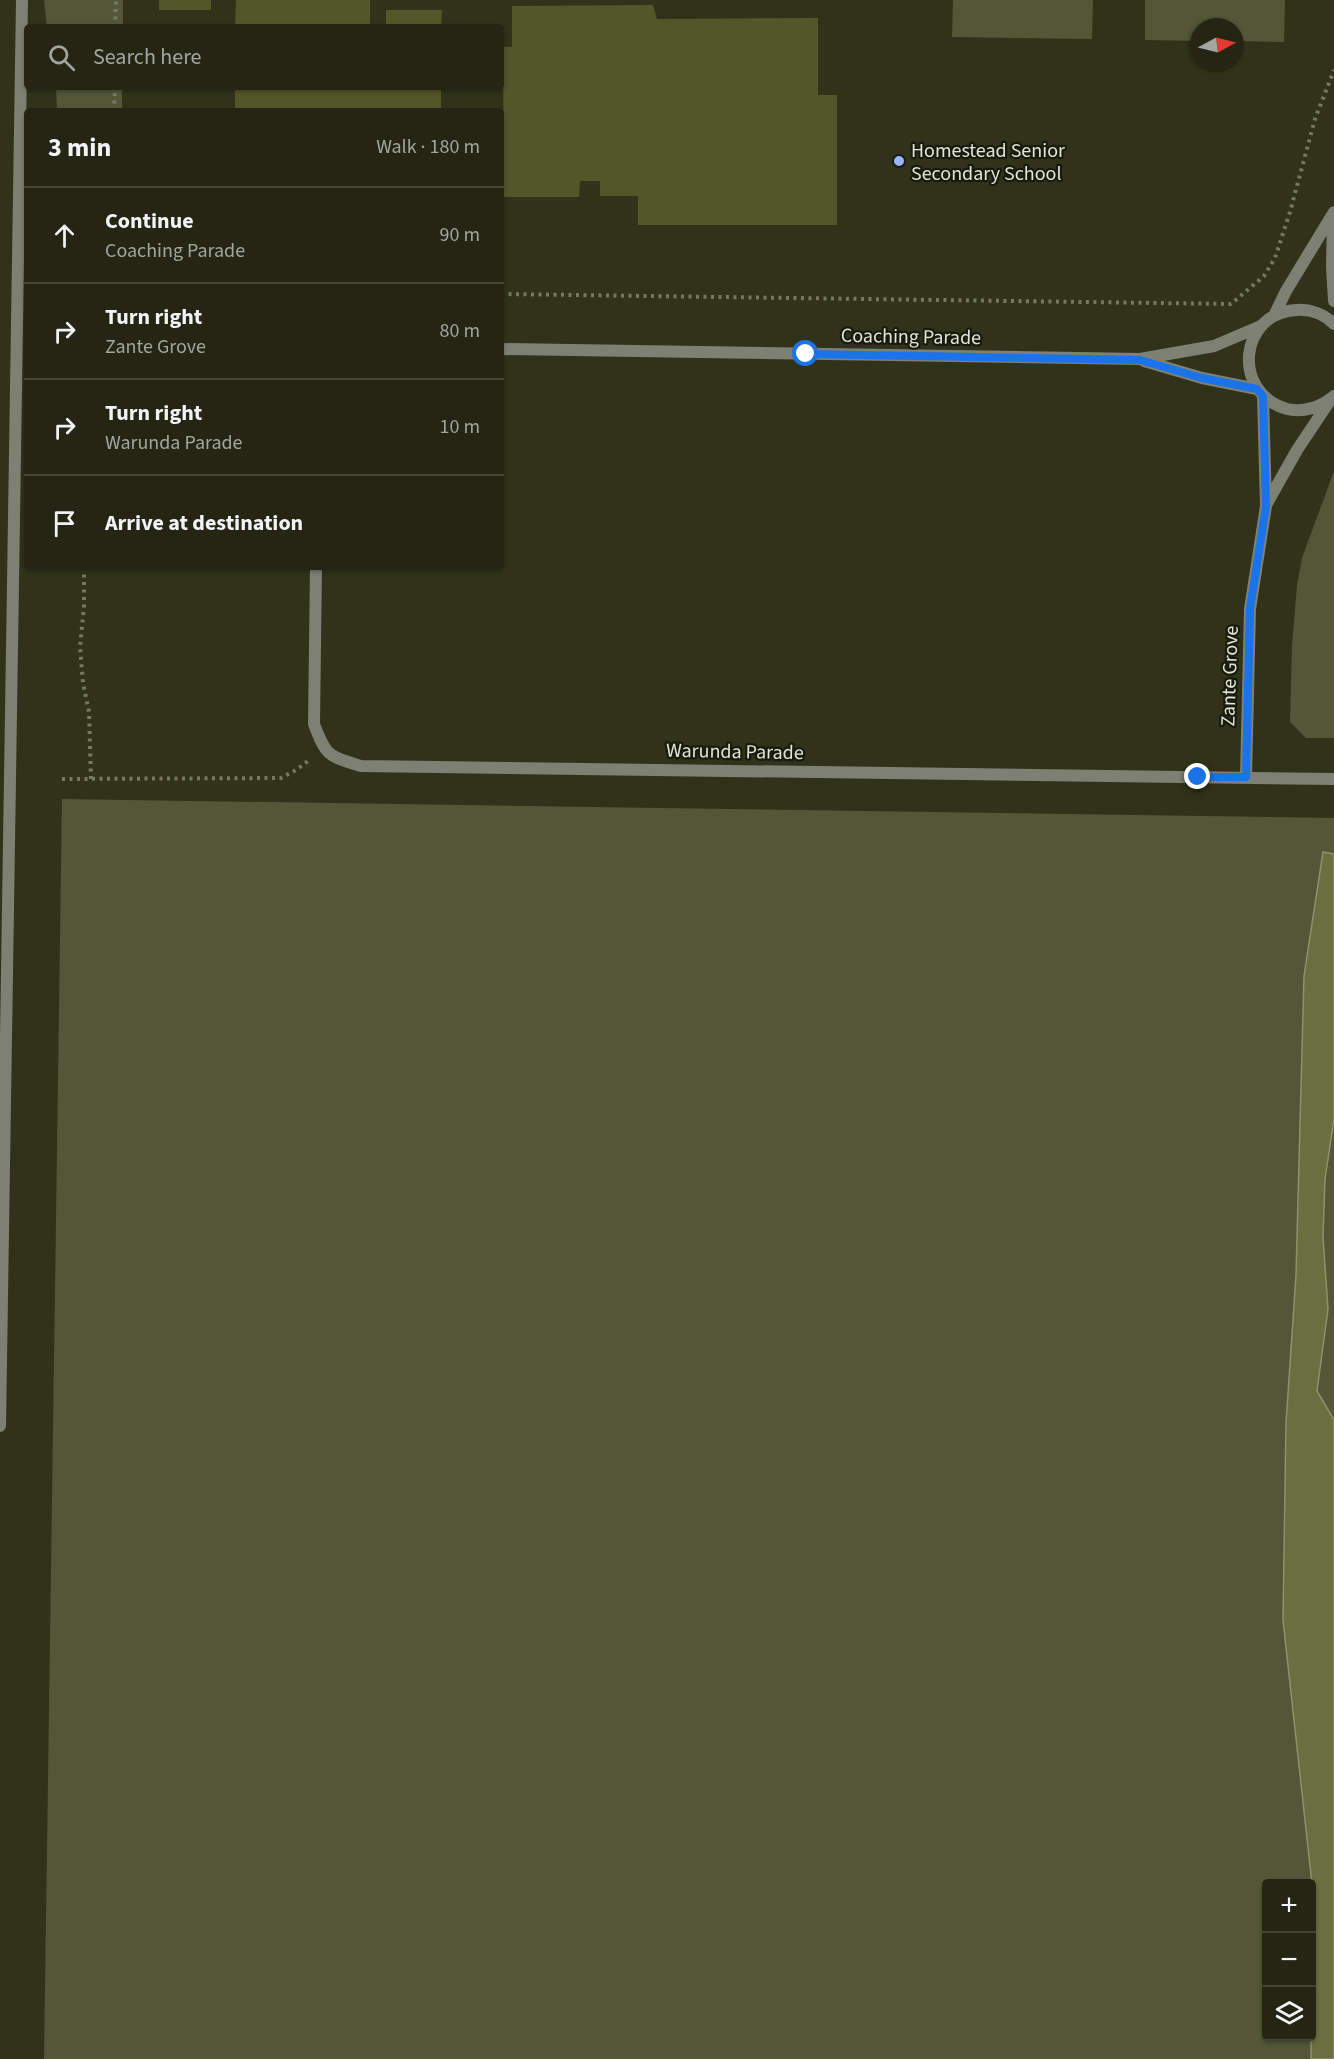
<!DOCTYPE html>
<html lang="en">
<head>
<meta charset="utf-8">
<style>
  :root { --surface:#242613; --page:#303221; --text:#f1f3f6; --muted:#a3a5a0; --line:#414333 }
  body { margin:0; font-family:"Source Sans 3",sans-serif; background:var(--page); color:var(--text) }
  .controls { position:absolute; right:18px; bottom:18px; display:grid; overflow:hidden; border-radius:6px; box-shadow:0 2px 4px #0004 }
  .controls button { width:54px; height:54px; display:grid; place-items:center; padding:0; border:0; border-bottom:2px solid var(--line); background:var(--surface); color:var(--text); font:30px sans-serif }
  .compass { position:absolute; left:1190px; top:18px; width:54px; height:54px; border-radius:50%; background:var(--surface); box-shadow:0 2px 4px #0004; rotate:83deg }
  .stop { position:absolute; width:18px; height:18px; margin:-14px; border:4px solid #1a73e8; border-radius:50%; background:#fff }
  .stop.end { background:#1a73e8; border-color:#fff; box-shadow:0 2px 6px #0008 }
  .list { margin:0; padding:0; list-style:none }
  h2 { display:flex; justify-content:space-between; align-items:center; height:78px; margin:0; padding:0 24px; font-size:26px }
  h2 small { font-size:20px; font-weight:400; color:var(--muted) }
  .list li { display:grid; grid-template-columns:39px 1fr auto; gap:18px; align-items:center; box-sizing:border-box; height:96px; padding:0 24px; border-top:2px solid var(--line) }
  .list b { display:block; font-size:22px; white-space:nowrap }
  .list p { margin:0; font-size:20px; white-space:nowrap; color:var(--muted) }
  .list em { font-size:20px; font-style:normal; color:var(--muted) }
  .icon { flex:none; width:33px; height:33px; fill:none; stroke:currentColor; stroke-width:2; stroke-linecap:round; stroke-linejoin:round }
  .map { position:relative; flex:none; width:1334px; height:2059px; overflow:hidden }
  .search { position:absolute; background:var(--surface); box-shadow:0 2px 4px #0004; left:24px; top:24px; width:480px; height:66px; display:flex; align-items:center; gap:15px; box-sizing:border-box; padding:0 21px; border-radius:6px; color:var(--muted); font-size:22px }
  .panel { position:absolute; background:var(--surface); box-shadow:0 2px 4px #0004; left:24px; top:108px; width:480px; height:462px; border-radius:6px }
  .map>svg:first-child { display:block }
  .green { fill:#535738; fill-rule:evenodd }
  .water { fill:#696f3f; stroke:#8d926c; stroke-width:1.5 }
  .building { fill:#515728 }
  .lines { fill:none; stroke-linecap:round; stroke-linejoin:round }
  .path { stroke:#757862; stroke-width:4; stroke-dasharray:3 4.5; stroke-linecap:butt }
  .minor { stroke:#7e8073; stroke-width:12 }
  .route { stroke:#1a73e8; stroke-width:8 }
  .poi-dot { fill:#95b6fd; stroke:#181a0e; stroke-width:2 }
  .labels { text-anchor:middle; stroke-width:4.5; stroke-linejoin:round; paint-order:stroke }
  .poi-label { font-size:20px; fill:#e2e4d4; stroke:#181a0e; text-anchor:start }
  .street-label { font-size:20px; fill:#e2e4d4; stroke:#181a0e }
</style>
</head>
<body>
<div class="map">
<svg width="1334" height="2059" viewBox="0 0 1334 2059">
  <rect width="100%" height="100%" fill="#303319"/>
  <path class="green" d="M44,0H123V27H47Z
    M953,0H1093L1092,39L952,37Z
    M1145,0H1285L1284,42L1235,41V27H1199V41L1145,40Z
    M56,87H122V111H57Z
    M1334,471V738H1306L1290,722L1292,646L1297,585L1302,558Z
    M62,799L1334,818V2059H44ZM1266,1884H1312V2036H1266Z"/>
  <path class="water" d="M1323,852L1334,854V1119L1325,1179L1323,1237L1328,1309L1317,1391L1334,1420V2059H1311L1312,1884L1283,1620L1286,1423L1296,1275L1304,976Z"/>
  <path class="building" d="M159,0H211V10H159Z
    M236,0H370V24L386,25V10H442L441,27H235Z
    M653,5L657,19L818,18V95H837V225H638V196H600V181H580L579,197H504L503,47H512V6Z
    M235,87H441V111H235Z"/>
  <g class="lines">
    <path class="path" d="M115,27L116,0
      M114,111L115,87
      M501,294L1231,304L1264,276L1275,258L1290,212L1315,119L1334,70
      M84,567V606L80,647L83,683L89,712L91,779
      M62,779L281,778L296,770L308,761"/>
    <path class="minor" d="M1333,215L1332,267L1334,301
      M1274,316L1286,291L1334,212
      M1334,324C1324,314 1310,309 1296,310C1239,313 1231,393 1287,409C1303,413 1321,407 1334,396
      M501,349L1140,359L1214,346L1261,326
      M1144,361L1202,378L1257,389
      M1266,505L1297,450L1329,402
      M316,567L314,724C326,756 328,756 361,766L1334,779
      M1246,777L1250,609L1266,506L1263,396
      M0,1426L22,0"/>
  </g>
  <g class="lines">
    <path class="route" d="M806,354L1140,360L1202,378L1257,389L1263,396L1266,506L1250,609L1246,777H1198"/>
  </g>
  <circle class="poi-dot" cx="899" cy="161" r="6"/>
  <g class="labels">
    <g class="poi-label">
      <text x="911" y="157">Homestead Senior<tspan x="911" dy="23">Secondary School</tspan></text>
    </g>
    <g class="street-label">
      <text transform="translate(911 336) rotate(1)" y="7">Coaching Parade</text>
      <text transform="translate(1229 676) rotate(-88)" y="7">Zante Grove</text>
      <text transform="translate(735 751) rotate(1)" y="7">Warunda Parade</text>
    </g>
  </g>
</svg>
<div class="controls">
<button>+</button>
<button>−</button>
<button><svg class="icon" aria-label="layers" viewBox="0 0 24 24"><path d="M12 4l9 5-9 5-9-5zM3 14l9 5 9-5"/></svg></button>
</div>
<svg class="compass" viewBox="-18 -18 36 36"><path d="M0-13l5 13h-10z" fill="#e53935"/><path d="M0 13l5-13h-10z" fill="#a3a5a0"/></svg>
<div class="stop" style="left:806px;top:354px"></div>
<div class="stop end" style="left:1198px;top:777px"></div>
<div class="search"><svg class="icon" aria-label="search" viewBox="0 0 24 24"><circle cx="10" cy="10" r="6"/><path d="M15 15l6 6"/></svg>Search here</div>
<section class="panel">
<h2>3 min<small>Walk · 180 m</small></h2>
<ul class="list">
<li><svg class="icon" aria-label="ahead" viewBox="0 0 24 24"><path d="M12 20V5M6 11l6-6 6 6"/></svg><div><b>Continue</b><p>Coaching Parade</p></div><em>90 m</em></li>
<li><svg class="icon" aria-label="right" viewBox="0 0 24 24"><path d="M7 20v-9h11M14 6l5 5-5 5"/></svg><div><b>Turn right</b><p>Zante Grove</p></div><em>80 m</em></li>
<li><svg class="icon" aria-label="right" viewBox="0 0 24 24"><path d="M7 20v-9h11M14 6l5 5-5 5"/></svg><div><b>Turn right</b><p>Warunda Parade</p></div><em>10 m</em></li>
<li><svg class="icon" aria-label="arrive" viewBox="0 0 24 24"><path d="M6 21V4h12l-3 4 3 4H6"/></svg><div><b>Arrive at destination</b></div></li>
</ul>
</section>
</div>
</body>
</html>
